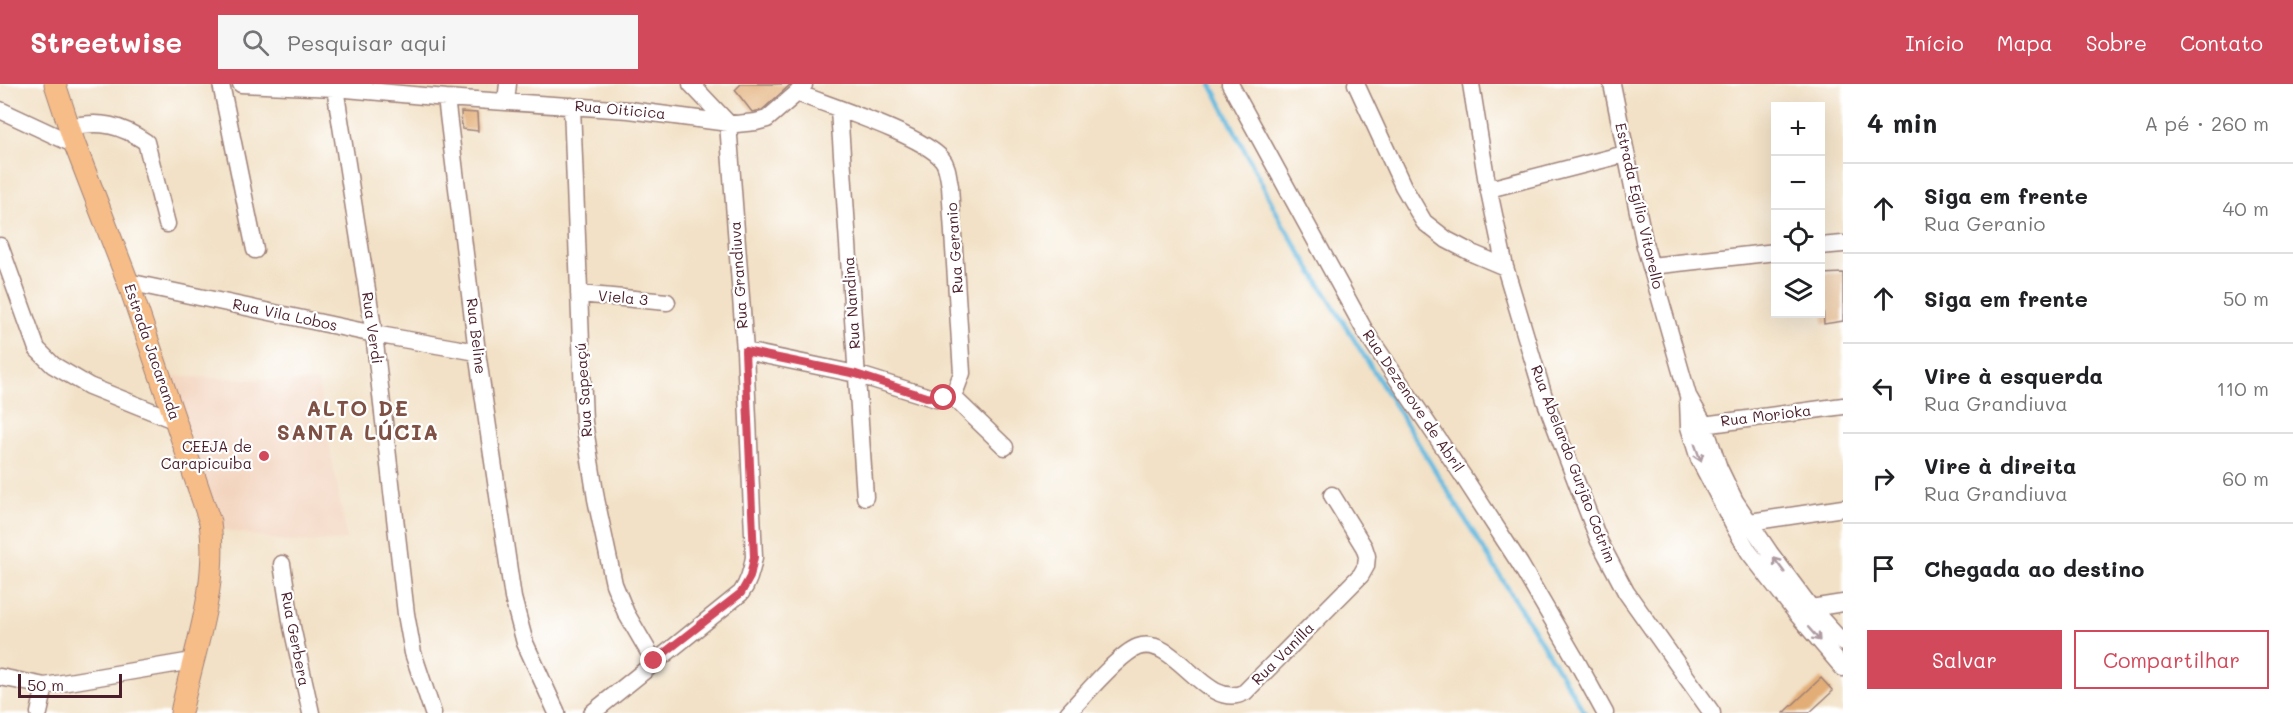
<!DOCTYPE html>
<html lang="pt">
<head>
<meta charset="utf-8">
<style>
  :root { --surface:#fff; --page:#f6f6f6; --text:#202124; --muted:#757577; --line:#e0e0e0; --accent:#d1495b }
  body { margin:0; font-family:Mali,sans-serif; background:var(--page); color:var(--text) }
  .controls { position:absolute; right:18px; top:18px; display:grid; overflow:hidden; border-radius:0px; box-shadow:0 6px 24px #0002 }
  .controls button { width:54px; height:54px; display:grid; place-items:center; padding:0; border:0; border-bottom:2px solid var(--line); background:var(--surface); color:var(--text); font:30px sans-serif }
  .scale { position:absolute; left:18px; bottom:15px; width:104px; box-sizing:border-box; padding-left:6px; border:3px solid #4a1f2b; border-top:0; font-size:16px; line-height:21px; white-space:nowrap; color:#4a1f2b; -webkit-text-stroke:4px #fff; paint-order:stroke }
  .stop { position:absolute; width:18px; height:18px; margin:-14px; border:4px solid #d1495b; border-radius:50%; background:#fff }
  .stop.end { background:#d1495b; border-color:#fff; box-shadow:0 2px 6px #0008 }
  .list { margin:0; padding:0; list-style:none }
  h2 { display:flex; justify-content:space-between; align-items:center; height:78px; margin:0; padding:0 24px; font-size:26px }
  h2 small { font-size:20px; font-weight:400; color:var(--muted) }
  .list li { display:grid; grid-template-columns:39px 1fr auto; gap:18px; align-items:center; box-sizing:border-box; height:90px; padding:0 24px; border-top:2px solid var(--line) }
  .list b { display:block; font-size:22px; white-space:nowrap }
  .list p { margin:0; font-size:20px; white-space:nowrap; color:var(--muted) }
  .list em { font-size:20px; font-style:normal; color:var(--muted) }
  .actions { display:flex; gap:12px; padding:18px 24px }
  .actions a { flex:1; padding:14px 0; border:2px solid var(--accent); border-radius:0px; text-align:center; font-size:21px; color:var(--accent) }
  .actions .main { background:var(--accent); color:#fff }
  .icon { flex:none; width:33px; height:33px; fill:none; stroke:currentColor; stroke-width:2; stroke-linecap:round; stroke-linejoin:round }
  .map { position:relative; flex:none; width:1843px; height:629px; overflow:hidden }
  header { display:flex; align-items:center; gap:36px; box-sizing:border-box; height:84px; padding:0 30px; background:var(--accent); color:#fff }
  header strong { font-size:28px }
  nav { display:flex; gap:33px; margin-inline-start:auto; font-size:21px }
  .search { width:420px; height:54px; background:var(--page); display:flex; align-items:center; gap:15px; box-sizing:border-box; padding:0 21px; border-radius:0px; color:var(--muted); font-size:22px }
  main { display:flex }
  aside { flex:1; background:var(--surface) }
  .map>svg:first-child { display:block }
  .built { fill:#f3d4be }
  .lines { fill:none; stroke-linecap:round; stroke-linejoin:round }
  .stream { stroke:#63bae0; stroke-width:4.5 }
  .building { fill:#e2ad76 }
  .minor-casing { stroke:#9e8078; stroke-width:19 }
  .major-casing { stroke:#9e8078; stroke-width:23 }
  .minor { stroke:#fff; stroke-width:16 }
  .major { stroke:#f7bd88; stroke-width:21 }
  .oneway { stroke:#ae9aa0 }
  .route { stroke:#d1495b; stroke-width:8 }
  .poi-dot { fill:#d1495b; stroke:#fff; stroke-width:2 }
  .labels { text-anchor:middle; stroke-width:4.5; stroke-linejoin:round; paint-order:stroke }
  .street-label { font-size:15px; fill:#4a1f2b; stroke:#fff }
  .poi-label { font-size:15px; fill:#4a1f2b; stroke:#fff; text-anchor:end }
  .district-label { font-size:21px; font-weight:bold; letter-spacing:1.5px; fill:#7f5145; stroke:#fff }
</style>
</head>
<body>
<header>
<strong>Streetwise</strong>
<div class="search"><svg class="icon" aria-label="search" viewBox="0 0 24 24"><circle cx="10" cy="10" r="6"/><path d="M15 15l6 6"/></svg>Pesquisar aqui</div>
<nav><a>Início</a><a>Mapa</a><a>Sobre</a><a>Contato</a></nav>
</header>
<main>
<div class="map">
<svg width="1843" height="629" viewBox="0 0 1843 629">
  <rect width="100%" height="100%" fill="#fff"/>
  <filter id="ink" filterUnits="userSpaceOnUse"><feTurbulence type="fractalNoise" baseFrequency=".0167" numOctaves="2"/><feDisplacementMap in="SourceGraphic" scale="12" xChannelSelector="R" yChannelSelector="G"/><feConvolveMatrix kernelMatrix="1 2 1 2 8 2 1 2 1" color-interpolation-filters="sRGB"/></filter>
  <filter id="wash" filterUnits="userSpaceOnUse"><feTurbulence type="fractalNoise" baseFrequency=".008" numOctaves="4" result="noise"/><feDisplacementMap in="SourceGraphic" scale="24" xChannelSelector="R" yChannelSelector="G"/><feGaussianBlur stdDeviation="1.35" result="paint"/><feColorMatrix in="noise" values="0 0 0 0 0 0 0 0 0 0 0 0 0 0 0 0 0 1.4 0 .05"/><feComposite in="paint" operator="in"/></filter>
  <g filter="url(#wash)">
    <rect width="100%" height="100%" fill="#f2e1c6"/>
    <path class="built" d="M167,292L318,298L347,456L287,458L222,445Z"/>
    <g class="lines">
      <path class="stream" d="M1211,0L1282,139L1585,629"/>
    </g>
    <g id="blocks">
      <path class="building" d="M741,0H791L762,26L752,28L735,6Z
        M461,28L477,29L478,47L462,45Z
        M1843,189V237L1824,240L1821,190Z
        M1821,594L1833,607L1809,629H1784Z"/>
    </g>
  </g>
  <g filter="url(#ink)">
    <use href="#blocks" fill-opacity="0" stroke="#9e8078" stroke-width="1.5"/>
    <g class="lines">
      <g class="minor-casing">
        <path id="minor" d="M221,0L255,166
          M241,0L335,4L446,14L629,26L736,40L756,38L767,35L797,9L804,1
          M1230,0L1365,247L1463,392L1520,480L1576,576L1605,629
          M1356,0L1403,102L1424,138L1447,156L1474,170L1505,183
          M1471,0L1486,93L1505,183L1545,316L1599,457L1626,508L1712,629
          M1612,0L1645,162L1688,312L1704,340L1719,384L1735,417L1770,469L1811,524L1843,559
          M335,4L374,250L406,530L413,569L433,629
          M446,14L477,268L513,514L525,559L557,629
          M506,17L508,0
          M572,22L584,338L596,415L614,500L626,529L654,577
          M0,26L75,61
          M839,26L865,413
          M70,43C100,36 121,41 146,58L167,140
          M1489,105L1625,70
          M0,162L37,265L53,281L89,302L176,337
          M1820,162L1843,160
          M1651,182L1776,168
          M128,198L374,250L477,268
          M579,210L667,218
          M745,267L856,290L936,315L951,311L956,305L962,289L950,102C948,93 948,82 942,75C922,51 830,22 797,9
          M951,311L1005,363
          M1688,316L1689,343L1699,375L1736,446L1749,468L1797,530L1843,584
          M1696,342L1843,322
          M1742,443L1750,438L1843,424
          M282,480L292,543L311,629
          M1803,528L1811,524L1843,519
          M0,593L45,602L192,577
          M39,629L45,602
          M592,629L741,509C749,498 752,486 754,473L745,267L728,39L691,0
          M1068,629C1083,613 1120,569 1138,563C1175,550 1206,629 1245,608L1361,491L1366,482L1367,472L1364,463L1332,411"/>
      </g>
      <g class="major-casing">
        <path id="major" d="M55,0L75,61L128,198L210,438C219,504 194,565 181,629"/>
      </g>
      <use href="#minor" class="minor"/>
      <use href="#major" class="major"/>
    </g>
    <defs><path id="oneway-shaft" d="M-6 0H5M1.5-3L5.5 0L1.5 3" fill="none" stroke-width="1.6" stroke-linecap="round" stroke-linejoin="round" transform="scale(1.5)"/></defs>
    <g class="oneway">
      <use href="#oneway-shaft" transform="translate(1698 369) rotate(70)"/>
      <use href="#oneway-shaft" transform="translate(1779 481) rotate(-127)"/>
      <use href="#oneway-shaft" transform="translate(1814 550) rotate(49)"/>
    </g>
  </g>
  <g class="lines" filter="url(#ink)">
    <path class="route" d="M654,577L741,509L750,493L754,473L745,267L856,290L926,313L944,314"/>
  </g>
  <circle class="poi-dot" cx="264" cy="372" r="6"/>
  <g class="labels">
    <g class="street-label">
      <text transform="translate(620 26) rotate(5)" y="5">Rua Oiticica</text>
      <text transform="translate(1639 122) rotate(77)" y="5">Estrada Egílio Vitorello</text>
      <text transform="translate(955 164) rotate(-94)" y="5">Rua Geranio</text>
      <text transform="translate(739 191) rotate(-94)" y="5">Rua Grandiuva</text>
      <text transform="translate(623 214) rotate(5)" y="5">Viela 3</text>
      <text transform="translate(852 219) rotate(-94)" y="5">Rua Nandina</text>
      <text transform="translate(285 231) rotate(12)" y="5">Rua Vila Lobos</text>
      <text transform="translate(372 244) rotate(82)" y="5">Rua Verdi</text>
      <text transform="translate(476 252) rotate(83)" y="5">Rua Beline</text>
      <text transform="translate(152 268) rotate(71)" y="5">Estrada Jacaranda</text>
      <text transform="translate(584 306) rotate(-94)" y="5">Rua Sapeaçú</text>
      <text transform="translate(1413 317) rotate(56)" y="5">Rua Dezenove de Abril</text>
      <text transform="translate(1766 332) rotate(-7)" y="5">Rua Morioka</text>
      <text transform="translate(1573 380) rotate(69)" y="5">Rua Abelardo Gurjão Cotrim</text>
      <text transform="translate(295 555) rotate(79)" y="5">Rua Gerbera</text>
      <text transform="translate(1283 570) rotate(-45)" y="5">Rua Vanilla</text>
    </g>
    <g class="poi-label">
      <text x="252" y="368">CEEJA de<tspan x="252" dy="17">Carapicuiba</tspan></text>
    </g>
    <g class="district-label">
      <text x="358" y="332">ALTO DE<tspan x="358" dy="24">SANTA LÚCIA</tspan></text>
    </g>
  </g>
</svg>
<div class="controls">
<button>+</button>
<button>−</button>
<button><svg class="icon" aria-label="locate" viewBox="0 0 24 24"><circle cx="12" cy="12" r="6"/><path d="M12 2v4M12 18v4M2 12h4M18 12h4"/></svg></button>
<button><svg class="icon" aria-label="layers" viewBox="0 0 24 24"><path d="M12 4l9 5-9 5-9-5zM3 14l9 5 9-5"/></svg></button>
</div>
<div class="scale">50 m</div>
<div class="stop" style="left:944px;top:314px"></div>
<div class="stop end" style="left:654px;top:577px"></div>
</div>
<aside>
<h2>4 min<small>A pé · 260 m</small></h2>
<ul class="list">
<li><svg class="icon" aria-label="ahead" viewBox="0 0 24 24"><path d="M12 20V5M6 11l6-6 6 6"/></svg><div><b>Siga em frente</b><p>Rua Geranio</p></div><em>40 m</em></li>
<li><svg class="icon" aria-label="ahead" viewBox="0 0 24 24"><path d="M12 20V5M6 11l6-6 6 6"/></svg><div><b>Siga em frente</b></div><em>50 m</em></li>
<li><svg class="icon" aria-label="left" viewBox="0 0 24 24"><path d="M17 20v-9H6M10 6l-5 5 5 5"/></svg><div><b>Vire à esquerda</b><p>Rua Grandiuva</p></div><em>110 m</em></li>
<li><svg class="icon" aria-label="right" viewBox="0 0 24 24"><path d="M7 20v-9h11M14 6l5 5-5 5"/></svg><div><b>Vire à direita</b><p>Rua Grandiuva</p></div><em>60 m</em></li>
<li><svg class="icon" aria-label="arrive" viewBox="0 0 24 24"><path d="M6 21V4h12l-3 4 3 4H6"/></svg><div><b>Chegada ao destino</b></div></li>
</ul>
<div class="actions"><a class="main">Salvar</a><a>Compartilhar</a></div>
</aside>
</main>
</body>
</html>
